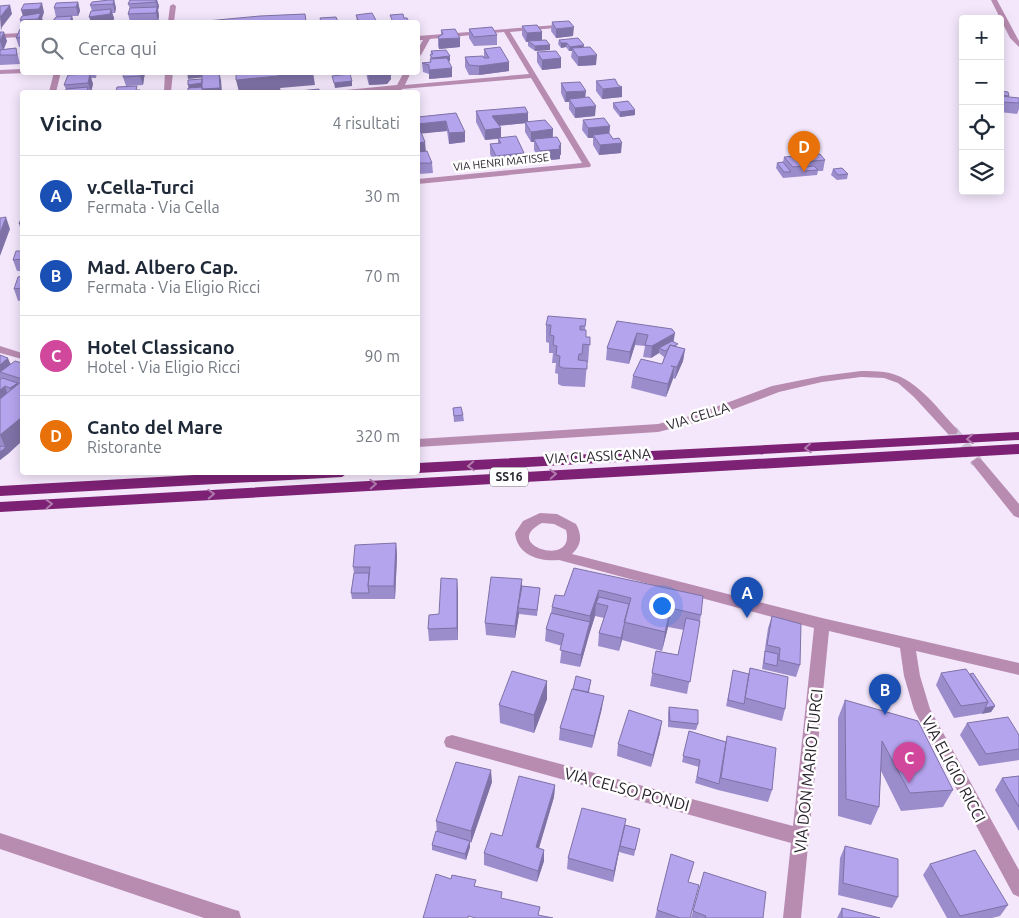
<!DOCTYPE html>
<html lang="it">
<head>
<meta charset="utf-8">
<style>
  :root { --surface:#fff; --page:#f6f6f7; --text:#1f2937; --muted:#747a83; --line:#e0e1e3; --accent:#307385 }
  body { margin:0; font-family:Ubuntu,sans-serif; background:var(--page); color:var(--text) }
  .controls { position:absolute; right:15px; top:15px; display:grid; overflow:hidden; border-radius:5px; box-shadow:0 2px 12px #0003 }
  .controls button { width:45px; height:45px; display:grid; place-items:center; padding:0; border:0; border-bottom:1px solid var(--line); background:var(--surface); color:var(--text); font:25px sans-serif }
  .you { position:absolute; left:661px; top:605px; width:18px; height:18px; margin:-12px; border:4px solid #fff; border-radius:50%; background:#1a73e8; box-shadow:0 0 0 8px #1a73e833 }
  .badge { display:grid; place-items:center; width:32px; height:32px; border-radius:50%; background:var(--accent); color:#fff; font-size:16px; font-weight:700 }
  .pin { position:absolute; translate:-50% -41px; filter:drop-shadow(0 1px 2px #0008) }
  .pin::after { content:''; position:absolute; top:26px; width:18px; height:15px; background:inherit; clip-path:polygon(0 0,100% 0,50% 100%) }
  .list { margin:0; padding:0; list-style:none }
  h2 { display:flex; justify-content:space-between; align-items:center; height:65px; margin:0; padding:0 20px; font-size:21px }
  h2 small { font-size:16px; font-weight:400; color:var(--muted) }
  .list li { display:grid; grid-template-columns:32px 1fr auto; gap:15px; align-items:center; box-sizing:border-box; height:80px; padding:0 20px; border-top:1px solid var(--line) }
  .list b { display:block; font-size:19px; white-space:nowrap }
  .list p { margin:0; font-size:16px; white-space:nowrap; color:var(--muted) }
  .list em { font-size:16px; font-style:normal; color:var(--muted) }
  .icon { flex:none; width:28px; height:28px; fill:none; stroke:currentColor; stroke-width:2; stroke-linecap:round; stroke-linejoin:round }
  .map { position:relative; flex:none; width:1019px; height:918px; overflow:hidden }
  .search { position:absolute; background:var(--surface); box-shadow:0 2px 12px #0003; left:20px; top:20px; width:400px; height:55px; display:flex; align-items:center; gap:12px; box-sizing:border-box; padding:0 18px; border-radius:5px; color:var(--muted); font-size:19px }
  .panel { position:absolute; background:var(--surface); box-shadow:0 2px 12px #0003; left:20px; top:90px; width:400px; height:385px; border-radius:5px }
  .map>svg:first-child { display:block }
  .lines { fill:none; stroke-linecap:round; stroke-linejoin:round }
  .minor-tunnel { stroke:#ccc0d3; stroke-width:12; stroke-dasharray:12 6; stroke-linecap:butt }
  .minor { fill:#b88cb1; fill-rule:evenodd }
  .tertiary { fill:#b88cb1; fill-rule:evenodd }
  .trunk { fill:#7c2174; fill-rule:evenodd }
  .wall { fill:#9b8ccc }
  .shaded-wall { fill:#7e72a6 }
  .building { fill:#b4a3ed; stroke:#7e72a6 }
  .oneway { stroke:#b07aac }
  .labels { text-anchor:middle; stroke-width:5; stroke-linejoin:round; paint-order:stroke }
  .far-street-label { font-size:11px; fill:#2a242e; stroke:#fff }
  .shield { fill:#fff; stroke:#6a666d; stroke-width:1 }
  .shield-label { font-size:12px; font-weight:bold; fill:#2a242e }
  .street-label { font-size:14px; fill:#2a242e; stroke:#fff }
  .near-street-label { font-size:16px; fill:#2a242e; stroke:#fff }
</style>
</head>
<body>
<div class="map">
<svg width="1019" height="918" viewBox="0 0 1019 918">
  <rect width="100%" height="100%" fill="#f4e7fc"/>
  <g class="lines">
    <path class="minor-tunnel" d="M952,431L977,462"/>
    <path class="minor" d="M991,0H997L1019,41V47L1010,38Z
      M173,4L176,6L174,22H168L170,6Z
      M569,24L570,25L567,27L510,32L591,165L590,167L418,184V179L582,163L531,78L402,89L400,92H394V90L342,92L346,90L397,85L404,72H411L405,85L529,74L504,32L430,39L421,55L418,57V49L423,40H418V36Z
      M22,33V37L0,38V34Z
      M22,69V72L25,73L0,74V70Z
      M54,72H61L56,92H49Z
      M165,72H173L171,92H164Z
      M861,371C869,371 877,371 884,372C915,376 936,407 956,428L958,431L956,434H948L914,397L898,383L884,378L861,377L822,382L779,392L702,421L658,432L418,447V439L658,424L694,415L772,386L822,376Z
      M977,458L981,459L1019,504V518L1014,516L973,465L971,462Z
      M540,513L557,514L576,524C582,535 582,545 572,554L822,618L1019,663V675L916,651L920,676L930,709L1019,870V897L1013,894L914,710L904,676L900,648L829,631L801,918H783L791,843L446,747L444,742L446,737L452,735L793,826L814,628L559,560C539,562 517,555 515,533L523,521ZM542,523L554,524L566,530C577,569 499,545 542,523Z
      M0,833L232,909L239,911L241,918H204L0,849Z"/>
    <path class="tertiary" d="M0,346L22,353V359L0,353Z"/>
    <path class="trunk" d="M1019,432V440L418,473L417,472L418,463Z
      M1019,444V454L0,512V502Z
      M247,472H349L342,477L0,496V486Z"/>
  </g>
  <path class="wall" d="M114,0L116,8L115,13H112L114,18L113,22H91L92,11L90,5Z
    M157,0L159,6L158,10L159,16L158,22H130L128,14L130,9L128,4Z
    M78,2L80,11L78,16H72L73,20L72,22H52L56,17L54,8Z
    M44,12L42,18L43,22H22V28L20,20Z
    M305,14L306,22H196Z
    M356,15L377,22H357Z
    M552,22L573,36L556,38L551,31Z
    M522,26L542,32V40L550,45V50L535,51L528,46V42H526L522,35Z
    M22,29V47H19L16,38Z
    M469,29L497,35V45L474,46L469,38Z
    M441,30L460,47L439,49L438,46V37L441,35Z
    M0,32L7,41L4,49L16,48L20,64L0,65Z
    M559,40L583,47L596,65L578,66L571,57L572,51H569L566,47L561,48L558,44Z
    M484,49L509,71L479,75H469L465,67V57H484Z
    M431,51L450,56V61H449L452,77L429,79V74L423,72L422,63L430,62Z
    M537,52L561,58V68L542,70L537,62Z
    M67,72H97L96,78H91L93,84L91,92H65L66,89L64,85L68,75Z
    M145,72L143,85L126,86L123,77Z
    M366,72H391V79L387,84L369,85L367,78Z
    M596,81L622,87V97L602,99L596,91Z
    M561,83L585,98L595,116L575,118L569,109V102H565L561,93Z
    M1000,91L1009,96V97L1019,98V109L1017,114L1000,112Z
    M613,103L635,110V115L620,117L613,108Z
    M476,111L528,121L553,129V137L561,144V155H560V159L540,161L534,150V142H531L525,132V123L499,126L501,128V138L524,153V164L496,167L490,154V144L498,143V139L485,140L476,122Z
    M456,113L465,142L449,144L447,131L421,133L425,151L432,163L433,173L418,174V117Z
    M583,120L610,126L609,134L621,153L599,155L593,145V138H588L582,130Z
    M784,157L825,160L823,171H818L817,175L783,178L776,168L777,163L783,162Z
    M833,169L848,174L847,179L837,180L831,175Z
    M22,216V234L19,224Z
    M22,249V271H17L13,260Z
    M22,276V300L18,301L14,289Z
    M586,319L585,330L586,337H590L588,363L587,362L585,387L562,386L558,384V374L555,373L556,363H552L553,353H549V343L546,342V325Z
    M617,321L674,342L677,347L685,349L683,361L675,379L673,378L666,397L631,388L633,376L662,364L664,357L659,353L651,358L643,357L645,346L635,345L629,364L606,360L607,348Z
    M0,355L11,364L22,363V441L0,460V399L8,393L0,399Z
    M453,408L463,415L464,421L454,422Z
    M396,543L397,556L395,599H352L351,593L354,573L353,567Z
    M574,568L701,615L687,694L650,686L656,651L678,655L684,630L668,627L662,651L622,640L619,651L598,646L599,633L604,618L595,616L589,635L580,667L560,663L562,646L545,641L546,629L551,613L552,607L564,596Z
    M457,579L458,640L429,641L428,629L439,614Z
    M522,586L540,588L537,616L519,614L515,638L486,635L485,623Z
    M772,616L800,665L796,677L762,669L768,628Z
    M750,668L785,709L782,721L726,706L732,677L749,674Z
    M941,673L970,674L995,706L991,712L954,718L936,685Z
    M591,680L589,693L602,708L592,748L559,740L560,728L573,689Z
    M547,681V699L534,733L500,723L499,705Z
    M845,700L953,790L943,807L901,811L881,771L879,807L871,825L838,816V718Z
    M669,707L698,724L696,730L668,727V713Z
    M967,723L1019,735V760L979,766L960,735Z
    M689,731L726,742L727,736L772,790L768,802L718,790L695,783L699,767L682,762Z
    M660,733L651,767L617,756L618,744Z
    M1019,776V831L995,790L1002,778Z
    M492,782L471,843L470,842V847L466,860L432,850V845L437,832L436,821Z
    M555,785L554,797L539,848L544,850V861L537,882L484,865V853Z
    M625,825L640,829L634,856L619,852L613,882L567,869L568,858Z
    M845,846L898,897L892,908L838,895L840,858Z
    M671,854L688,882L690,918H655Z
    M930,864L1008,905L1000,916L992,918H947L923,875Z
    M704,872L763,918H691Z
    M842,908L880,918H837Z"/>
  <path class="shaded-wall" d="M114,0L116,8L115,13L113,4Z
    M156,0H157L159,6L158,10L159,16L158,22L156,13L157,7L156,2Z
    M78,2L80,11L78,16L76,7Z
    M42,3L44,12L42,18L43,22H39L38,19H24L21,10Z
    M10,5L12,14L2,27L1,31L0,17Z
    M111,9L114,18L113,22H91L89,17Z
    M72,16L73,20L72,22H70Z
    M574,27L573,36L556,38V29Z
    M4,32L7,41L3,50L0,41Z
    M542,32V41H528V42H526L527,33Z
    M460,38V47L439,49V39Z
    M561,43H567L566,47L561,48Z
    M550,45V50L535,51V46Z
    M584,45L583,50L572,48V51H569L570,47Z
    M597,55L596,65L578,66V57Z
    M450,56V61L432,62V58Z
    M561,58V68L542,70V60Z
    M509,62V71L479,75V66Z
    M452,68V77L429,79V70Z
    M141,72H145L143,85L140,76Z
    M187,72H207V77L188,79Z
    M219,72L221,80L222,92H188L202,89H189L188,85Z
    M286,72H313L315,85L280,88L281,91L263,92H239L236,80Z
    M334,72H352V73L335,75Z
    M388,72H391V79L387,84L369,85L368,75Z
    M90,74L93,84L91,92L88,83Z
    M352,81V86L335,88L334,83Z
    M622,87V97L602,99L603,89Z
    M586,91L585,100L569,99V102H565L566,92Z
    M596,106L595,116L575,118V108Z
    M635,110V115L620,117V112Z
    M528,113V123L492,126V116Z
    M446,121L447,131L418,134V124Z
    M610,126L609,136L593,135V138H588V128Z
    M501,128V138L485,140V130Z
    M553,129L552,140L534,139V142H531V132Z
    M465,132V142L449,144V133Z
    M425,142L426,152L418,153V143Z
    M622,143L621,153L599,155L600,145Z
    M561,144V155H560V159L540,161V151Z
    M524,153V164L496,167V156Z
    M6,217L10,229L0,256V233Z
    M637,333L635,345L629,364L630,352Z
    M675,333L673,345L659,348V353L651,358L652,346Z
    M685,349L683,361L675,379L677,367Z
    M8,358L13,370L0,372V365Z
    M674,367L673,379L666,397L668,384Z
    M18,383L20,389L13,394L10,388Z
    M5,386L7,393L0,399V390Z
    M22,417V441L8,454L0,435Z
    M6,447L8,454L0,460V452Z
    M396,543L397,556L395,599L394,586Z
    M457,579L458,592V640L457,628Z
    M522,579V592L518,608L519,614L515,638V626Z
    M599,590L598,604L596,603L595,616L589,635L590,616Z
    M671,608L668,627L662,651L665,632Z
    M590,622L589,635L580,667L581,655Z
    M624,628L622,640L619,651L621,638Z
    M547,681V699L534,733V715Z
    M604,696L602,708L592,748L594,736Z
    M995,706L991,712L982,714L985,708Z
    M662,721L660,733L651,767L653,755Z
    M491,770L492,782L471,843V831Z
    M555,785L554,797L536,858V847Z
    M626,819L619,852L613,882L614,871Z
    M470,841V847L466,860L465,854Z
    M544,850V861L537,882L538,871Z"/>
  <path class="building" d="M109,0H114L113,4L90,5L92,2Z
    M130,0H156V2L128,4Z
    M78,2L76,7L54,8L56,3Z
    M42,3L39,9L21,10L24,4Z
    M10,5L0,17V6Z
    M157,7L156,13L128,14L130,8Z
    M111,9L110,14L89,17L91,11Z
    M41,13L38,19L20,20L22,16Z
    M372,13L377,22H359L356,15Z
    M305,14L306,21L263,22H196L260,16Z
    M403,14L404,18H407L409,22H393L390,15Z
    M72,16L70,22H52L56,17Z
    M336,17L338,22H321L320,18Z
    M569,21L574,27L556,29L552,22Z
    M537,25L542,32L527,33L522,26Z
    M492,27L497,35L474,37L469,29Z
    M20,29H22V37L16,38Z
    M455,29L460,38L439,39L438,37L443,34L441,30Z
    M0,32H4L0,41Z
    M578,38L584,45L570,47L567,43H561L559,40Z
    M546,40L550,45L535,46L528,41Z
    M500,47L509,62L479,66L469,65L465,57L483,56L484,58H489L484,49Z
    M590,47L597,55L578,57L572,48Z
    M16,48L17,55H0V50Z
    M446,50L450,56L432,58L430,55L433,54L431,51Z
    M556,51L561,58L542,60L537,52Z
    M447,58L452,68L429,70V65L422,63L431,62L430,59Z
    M124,72H141L140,76L123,77Z
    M202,72H219L220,88L202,89Z
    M236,72H286L278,73V76L236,80Z
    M367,72H388L386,74L368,75Z
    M90,74L88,83L64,85L68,75Z
    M350,74L352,81L334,83L332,76Z
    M202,79V83L188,85V80Z
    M615,79L618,85L622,87L603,89L596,81Z
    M580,82L586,91L566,92L561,83Z
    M137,86L136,90H140V92H116L117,87Z
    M88,87L87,92H65L66,89Z
    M202,87L203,91L188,92V88Z
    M319,89V92H290Z
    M1000,91L1008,92L1009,96L1000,95Z
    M1000,96L1019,98V103L1000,102Z
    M589,97L596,106L575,108L569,99Z
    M628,101L635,110L620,112L613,103Z
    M525,107L528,113L492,116L501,128L485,130L476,111Z
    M456,113L465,132L449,133L446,121L418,124V117Z
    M604,118L610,126L588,128L583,120Z
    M545,120L553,129L531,132L525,122Z
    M418,132H421L425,142L418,143Z
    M609,133L613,139L619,138L622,143L600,145L593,135Z
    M516,136L524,153L496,156L490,144L501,143L498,138Z
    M557,137L561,144L559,146L560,149L540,151L534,139Z
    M427,151L432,163H418V152Z
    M820,154L825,160L802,162L805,166L793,167L784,157Z
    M783,162L791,172H784L777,163Z
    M814,166L818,170L804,171L805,167Z
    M842,168L848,174L838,175L833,169Z
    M22,216V223L19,224Z
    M6,217L0,233V218Z
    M22,249V259L13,260L16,251H22Z
    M22,276V288L14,289L18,277Z
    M548,316L586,319L585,326H580V330H586V337H590V345L583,344L582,354H579L578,360L587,361V369L563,368L559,366L560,356L556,355L557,346L553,345L554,336L550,335L551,325H546Z
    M617,321L672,329L675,333L652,346L645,345L648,335L637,333L630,352L607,348Z
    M672,341L678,344L674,346L670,345L668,349L665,351L659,348Z
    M670,345L685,349L677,367L671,366L674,367L668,384L633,376L641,359L662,364Z
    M0,355L8,358L0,365Z
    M15,361L22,363V379L0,372Z
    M2,378L18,383L10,388L5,386L0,390V380Z
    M22,381V417L0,435V399Z
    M461,407L463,415L454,416L453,408Z
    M0,446L6,447L0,452Z
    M396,543L394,586H368L370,567H353L355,545Z
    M574,568L703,596L701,615L671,608L665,632L624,622L631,598L599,590L590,616L552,607L555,595L564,596Z
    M354,573H369L368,586L369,593H351Z
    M491,577L522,579L515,626L485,623Z
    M441,578L457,579V628L428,629L429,615L439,614Z
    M522,586L540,588L537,610L518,608Z
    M599,597L629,604L621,638L599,633L608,606L596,603Z
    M551,613L590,622L581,655L560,650L564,634L546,629Z
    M772,616L801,624L800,665L779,660L780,648L767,645Z
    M686,618L700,621L690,682L652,673L656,651L678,655Z
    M765,651L778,654L777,666L764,663Z
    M750,668L788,677L785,709L745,698Z
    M966,669L988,702L961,706L941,673Z
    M733,670L749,674L744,704L728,700Z
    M512,671L547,681L534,715L499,705Z
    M973,673L995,706L985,708L988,702L970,674Z
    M576,676L591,680L588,692L573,689Z
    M572,689L604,696L594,736L560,728Z
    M845,700L918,721L953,790L910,793L882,741L879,807L846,799Z
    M669,707L698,710V724L670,721Z
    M629,710L662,721L653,755L618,744Z
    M1008,717L1019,735V749L986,754L967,723Z
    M689,731L726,742L719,784L697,777L700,760L683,756Z
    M727,736L776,748L772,790L721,778Z
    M456,762L491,770L471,831L436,821Z
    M519,776L555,785L536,847L544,850L538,871L484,853L491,833L502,836Z
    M1019,776V807L1002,778Z
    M582,808L626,819L614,871L568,858Z
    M625,825L640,829L635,850L620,846Z
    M436,831L470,841L465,854L432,845Z
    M845,846L898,859V897L843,883Z
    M975,850L1008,905L960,916L930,864Z
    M671,854L694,862L688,882L699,885L690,918H680L657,910Z
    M704,872L766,892L763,918H705L706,916L693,911Z
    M436,874L451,879L452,875L476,880L474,886L502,892L501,898L540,907L538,915L553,918H476L468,916V918H423Z
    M842,908L880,918H842Z"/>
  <defs><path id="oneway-chevron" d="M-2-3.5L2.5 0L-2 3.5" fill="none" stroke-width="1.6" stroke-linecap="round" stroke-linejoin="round" transform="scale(1.25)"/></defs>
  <g class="oneway">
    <use href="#oneway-chevron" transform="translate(970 439) rotate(177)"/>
    <use href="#oneway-chevron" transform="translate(808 448) rotate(177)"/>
    <use href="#oneway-chevron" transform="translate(471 466) rotate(177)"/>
    <use href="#oneway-chevron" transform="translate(553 474) rotate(-3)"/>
    <use href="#oneway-chevron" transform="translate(373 484) rotate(-3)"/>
    <use href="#oneway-chevron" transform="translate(211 494) rotate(-3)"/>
    <use href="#oneway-chevron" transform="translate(49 504) rotate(-3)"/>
  </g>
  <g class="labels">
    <g class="far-street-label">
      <text transform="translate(501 162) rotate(-6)" y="4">VIA HENRI MATISSE</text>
    </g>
    <rect class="shield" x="490" y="467.5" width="38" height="19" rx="4"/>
    <g class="shield-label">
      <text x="509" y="481">SS16</text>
    </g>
    <g class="street-label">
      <text transform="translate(698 416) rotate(-17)" y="5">VIA CELLA</text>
      <text transform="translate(598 456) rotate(-3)" y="5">VIA CLASSICANA</text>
    </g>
    <g class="near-street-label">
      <text transform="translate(954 769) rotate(62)" y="6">VIA ELIGIO RICCI</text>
      <text transform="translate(808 771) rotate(-84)" y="6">VIA DON MARIO TURCI</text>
      <text transform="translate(627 789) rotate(15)" y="6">VIA CELSO PONDI</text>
    </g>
  </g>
</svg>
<div class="controls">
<button>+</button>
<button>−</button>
<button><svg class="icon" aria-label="locate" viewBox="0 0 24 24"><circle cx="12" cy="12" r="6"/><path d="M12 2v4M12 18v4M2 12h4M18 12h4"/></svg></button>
<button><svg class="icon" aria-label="layers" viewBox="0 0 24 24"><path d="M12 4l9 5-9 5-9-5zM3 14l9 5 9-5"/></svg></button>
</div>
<div class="you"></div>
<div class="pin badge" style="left:747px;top:618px;background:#1a4fb4">A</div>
<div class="pin badge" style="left:885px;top:715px;background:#1a4fb4">B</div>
<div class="pin badge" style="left:909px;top:783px;background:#d1479c">C</div>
<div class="pin badge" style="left:804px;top:172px;background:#e8710a">D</div>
<div class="search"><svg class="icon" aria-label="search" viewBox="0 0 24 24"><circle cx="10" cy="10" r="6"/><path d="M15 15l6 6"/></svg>Cerca qui</div>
<section class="panel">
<h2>Vicino<small>4 risultati</small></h2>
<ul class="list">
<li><span class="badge" style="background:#1a4fb4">A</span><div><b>v.Cella-Turci</b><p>Fermata · Via Cella</p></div><em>30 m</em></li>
<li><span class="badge" style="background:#1a4fb4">B</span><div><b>Mad. Albero Cap.</b><p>Fermata · Via Eligio Ricci</p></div><em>70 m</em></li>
<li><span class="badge" style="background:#d1479c">C</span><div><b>Hotel Classicano</b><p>Hotel · Via Eligio Ricci</p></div><em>90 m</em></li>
<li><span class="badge" style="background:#e8710a">D</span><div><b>Canto del Mare</b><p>Ristorante</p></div><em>320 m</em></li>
</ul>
</section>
</div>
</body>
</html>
